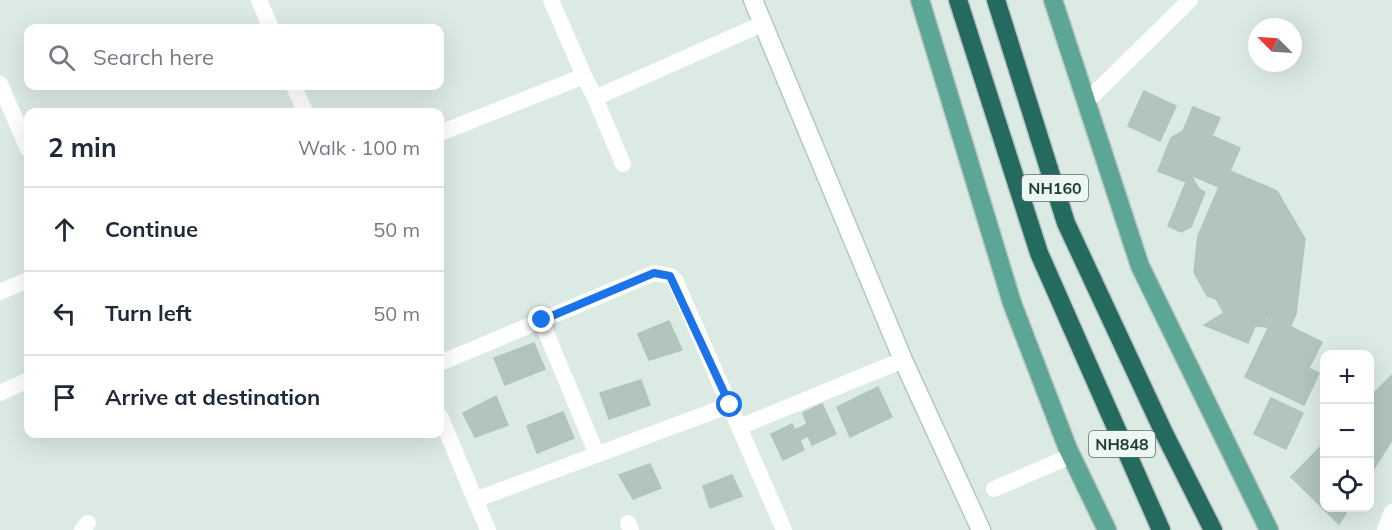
<!DOCTYPE html>
<html lang="en">
<head>
<meta charset="utf-8">
<style>
  :root { --surface:#fff; --page:#f6f6f7; --text:#1f2937; --muted:#747a83; --line:#e0e1e3 }
  body { margin:0; font-family:Mulish,sans-serif; background:var(--page); color:var(--text) }
  .controls { position:absolute; right:18px; bottom:18px; display:grid; overflow:hidden; border-radius:12px; box-shadow:0 6px 24px #0002 }
  .controls button { width:54px; height:54px; display:grid; place-items:center; padding:0; border:0; border-bottom:2px solid var(--line); background:var(--surface); color:var(--text); font:30px sans-serif }
  .compass { position:absolute; left:1248px; top:18px; width:54px; height:54px; border-radius:50%; background:var(--surface); box-shadow:0 6px 24px #0002; rotate:294deg }
  .stop { position:absolute; width:18px; height:18px; margin:-14px; border:4px solid #1a73e8; border-radius:50%; background:#fff }
  .stop.end { background:#1a73e8; border-color:#fff; box-shadow:0 2px 6px #0008 }
  .list { margin:0; padding:0; list-style:none }
  h2 { display:flex; justify-content:space-between; align-items:center; height:78px; margin:0; padding:0 24px; font-size:26px }
  h2 small { font-size:20px; font-weight:400; color:var(--muted) }
  .list li { display:grid; grid-template-columns:39px 1fr auto; gap:18px; align-items:center; box-sizing:border-box; height:84px; padding:0 24px; border-top:2px solid var(--line) }
  .list b { display:block; font-size:22px; white-space:nowrap }
  .list em { font-size:20px; font-style:normal; color:var(--muted) }
  .icon { flex:none; width:33px; height:33px; fill:none; stroke:currentColor; stroke-width:2; stroke-linecap:round; stroke-linejoin:round }
  .map { position:relative; flex:none; width:1392px; height:530px; overflow:hidden }
  .search { position:absolute; background:var(--surface); box-shadow:0 6px 24px #0002; left:24px; top:24px; width:420px; height:66px; display:flex; align-items:center; gap:15px; box-sizing:border-box; padding:0 21px; border-radius:12px; color:var(--muted); font-size:22px }
  .panel { position:absolute; background:var(--surface); box-shadow:0 6px 24px #0002; left:24px; top:108px; width:420px; height:330px; border-radius:12px }
  .map>svg:first-child { display:block }
  .building { fill:#b1c5bd; stroke:#aec5bc; stroke-width:1.5 }
  .lines { fill:none; stroke-linecap:round; stroke-linejoin:round }
  .secondary-casing { stroke:#aecbc2; stroke-width:21 }
  .primary-casing { stroke:#bbc4c2; stroke-width:21 }
  .highway-casing { stroke:#bbc4c2; stroke-width:21 }
  .street { stroke:#fff; stroke-width:16 }
  .secondary { stroke:#fff; stroke-width:18 }
  .primary { stroke:#5ba695; stroke-width:18 }
  .highway { stroke:#256a5e; stroke-width:18 }
  .route { stroke:#1a73e8; stroke-width:8 }
  .labels { text-anchor:middle; stroke-width:4.5; stroke-linejoin:round; paint-order:stroke }
  .shield { fill:#ecf7f2; stroke:#5a736d; stroke-width:1.5 }
  .shield-label { font-size:16px; font-weight:bold; fill:#1c3b34 }
</style>
</head>
<body>
<div class="map">
<svg width="1392" height="530" viewBox="0 0 1392 530">
  <rect width="100%" height="100%" fill="#dceae4"/>
  <path class="building" d="M1144,91L1176,106L1160,141L1128,126Z
    M1193,107L1220,118L1212,136L1240,148L1230,171L1277,191L1305,239L1296,314L1291,325L1271,317L1267,327L1255,326L1248,343L1204,325L1224,313L1216,299L1207,296L1194,272L1198,236L1219,187L1191,175L1199,189L1205,192L1191,227L1181,232L1168,226L1186,182L1158,171L1171,138L1183,131Z
    M1273,318L1322,342L1309,368L1319,373L1304,405L1245,377Z
    M669,321L682,350L649,360L638,334Z
    M534,343L545,369L505,385L494,358Z
    M1392,375V440L1370,475V397Z
    M641,380L650,405L609,419L600,393Z
    M878,387L892,417L850,437L837,407Z
    M496,396L508,425L475,437L463,413Z
    M1271,398L1303,413L1286,449L1254,434Z
    M822,404L836,434L812,445L808,436L800,440L804,450L783,460L771,434L792,424L795,430L807,424L803,413Z
    M563,412L574,438L537,453L527,426Z
    M1324,443V508H1349L1339,524L1291,477Z
    M650,464L661,488L633,499L619,475Z
    M732,475L742,496L710,508L703,486Z"/>
  <g class="lines">
    <g class="secondary-casing">
      <path id="secondary" d="M753,0L903,360L981,530"/>
    </g>
    <g class="primary-casing">
      <path id="primary" d="M920,0L1012,303L1068,449L1107,530
        M1053,0L1140,266L1269,530"/>
    </g>
    <g class="highway-casing">
      <path id="highway" d="M958,0L1039,253L1161,530
        M996,0L1066,223L1164,433L1213,530"/>
    </g>
    <path class="street" d="M259,0L271,28
      M551,0L584,76
      M0,84L28,149
      M294,86L305,112
      M595,98L623,164
      M1086,102L1190,0
      M440,133L584,76L595,98L762,24
      M0,292L28,280
      M541,320L597,455
      M440,363L654,273L670,276L675,280L784,530
      M0,393L28,380
      M440,416L488,530
      M739,427L903,360
      M994,489L1071,456
      M475,500L730,405
      M628,523L631,530
      M82,530L88,523
      M1385,530L1392,512"/>
    <use href="#secondary" class="secondary"/>
    <use href="#primary" class="primary"/>
    <use href="#highway" class="highway"/>
  </g>
  <g class="lines">
    <path class="route" d="M542,320L654,273L670,276L730,405"/>
  </g>
  <g class="labels">
    <g class="shield">
      <rect x="1022" y="175" width="66" height="26" rx="4.5"/>
      <rect x="1089" y="431" width="66" height="26" rx="4.5"/>
    </g>
    <g class="shield-label">
      <text x="1055" y="194">NH160</text>
      <text x="1122" y="450">NH848</text>
    </g>
  </g>
</svg>
<div class="controls">
<button>+</button>
<button>−</button>
<button><svg class="icon" aria-label="locate" viewBox="0 0 24 24"><circle cx="12" cy="12" r="6"/><path d="M12 2v4M12 18v4M2 12h4M18 12h4"/></svg></button>
</div>
<svg class="compass" viewBox="-18 -18 36 36"><path d="M0-13l5 13h-10z" fill="#e53935"/><path d="M0 13l5-13h-10z" fill="#747a83"/></svg>
<div class="stop" style="left:730px;top:405px"></div>
<div class="stop end" style="left:542px;top:320px"></div>
<div class="search"><svg class="icon" aria-label="search" viewBox="0 0 24 24"><circle cx="10" cy="10" r="6"/><path d="M15 15l6 6"/></svg>Search here</div>
<section class="panel">
<h2>2 min<small>Walk · 100 m</small></h2>
<ul class="list">
<li><svg class="icon" aria-label="ahead" viewBox="0 0 24 24"><path d="M12 20V5M6 11l6-6 6 6"/></svg><div><b>Continue</b></div><em>50 m</em></li>
<li><svg class="icon" aria-label="left" viewBox="0 0 24 24"><path d="M17 20v-9H6M10 6l-5 5 5 5"/></svg><div><b>Turn left</b></div><em>50 m</em></li>
<li><svg class="icon" aria-label="arrive" viewBox="0 0 24 24"><path d="M6 21V4h12l-3 4 3 4H6"/></svg><div><b>Arrive at destination</b></div></li>
</ul>
</section>
</div>
</body>
</html>
